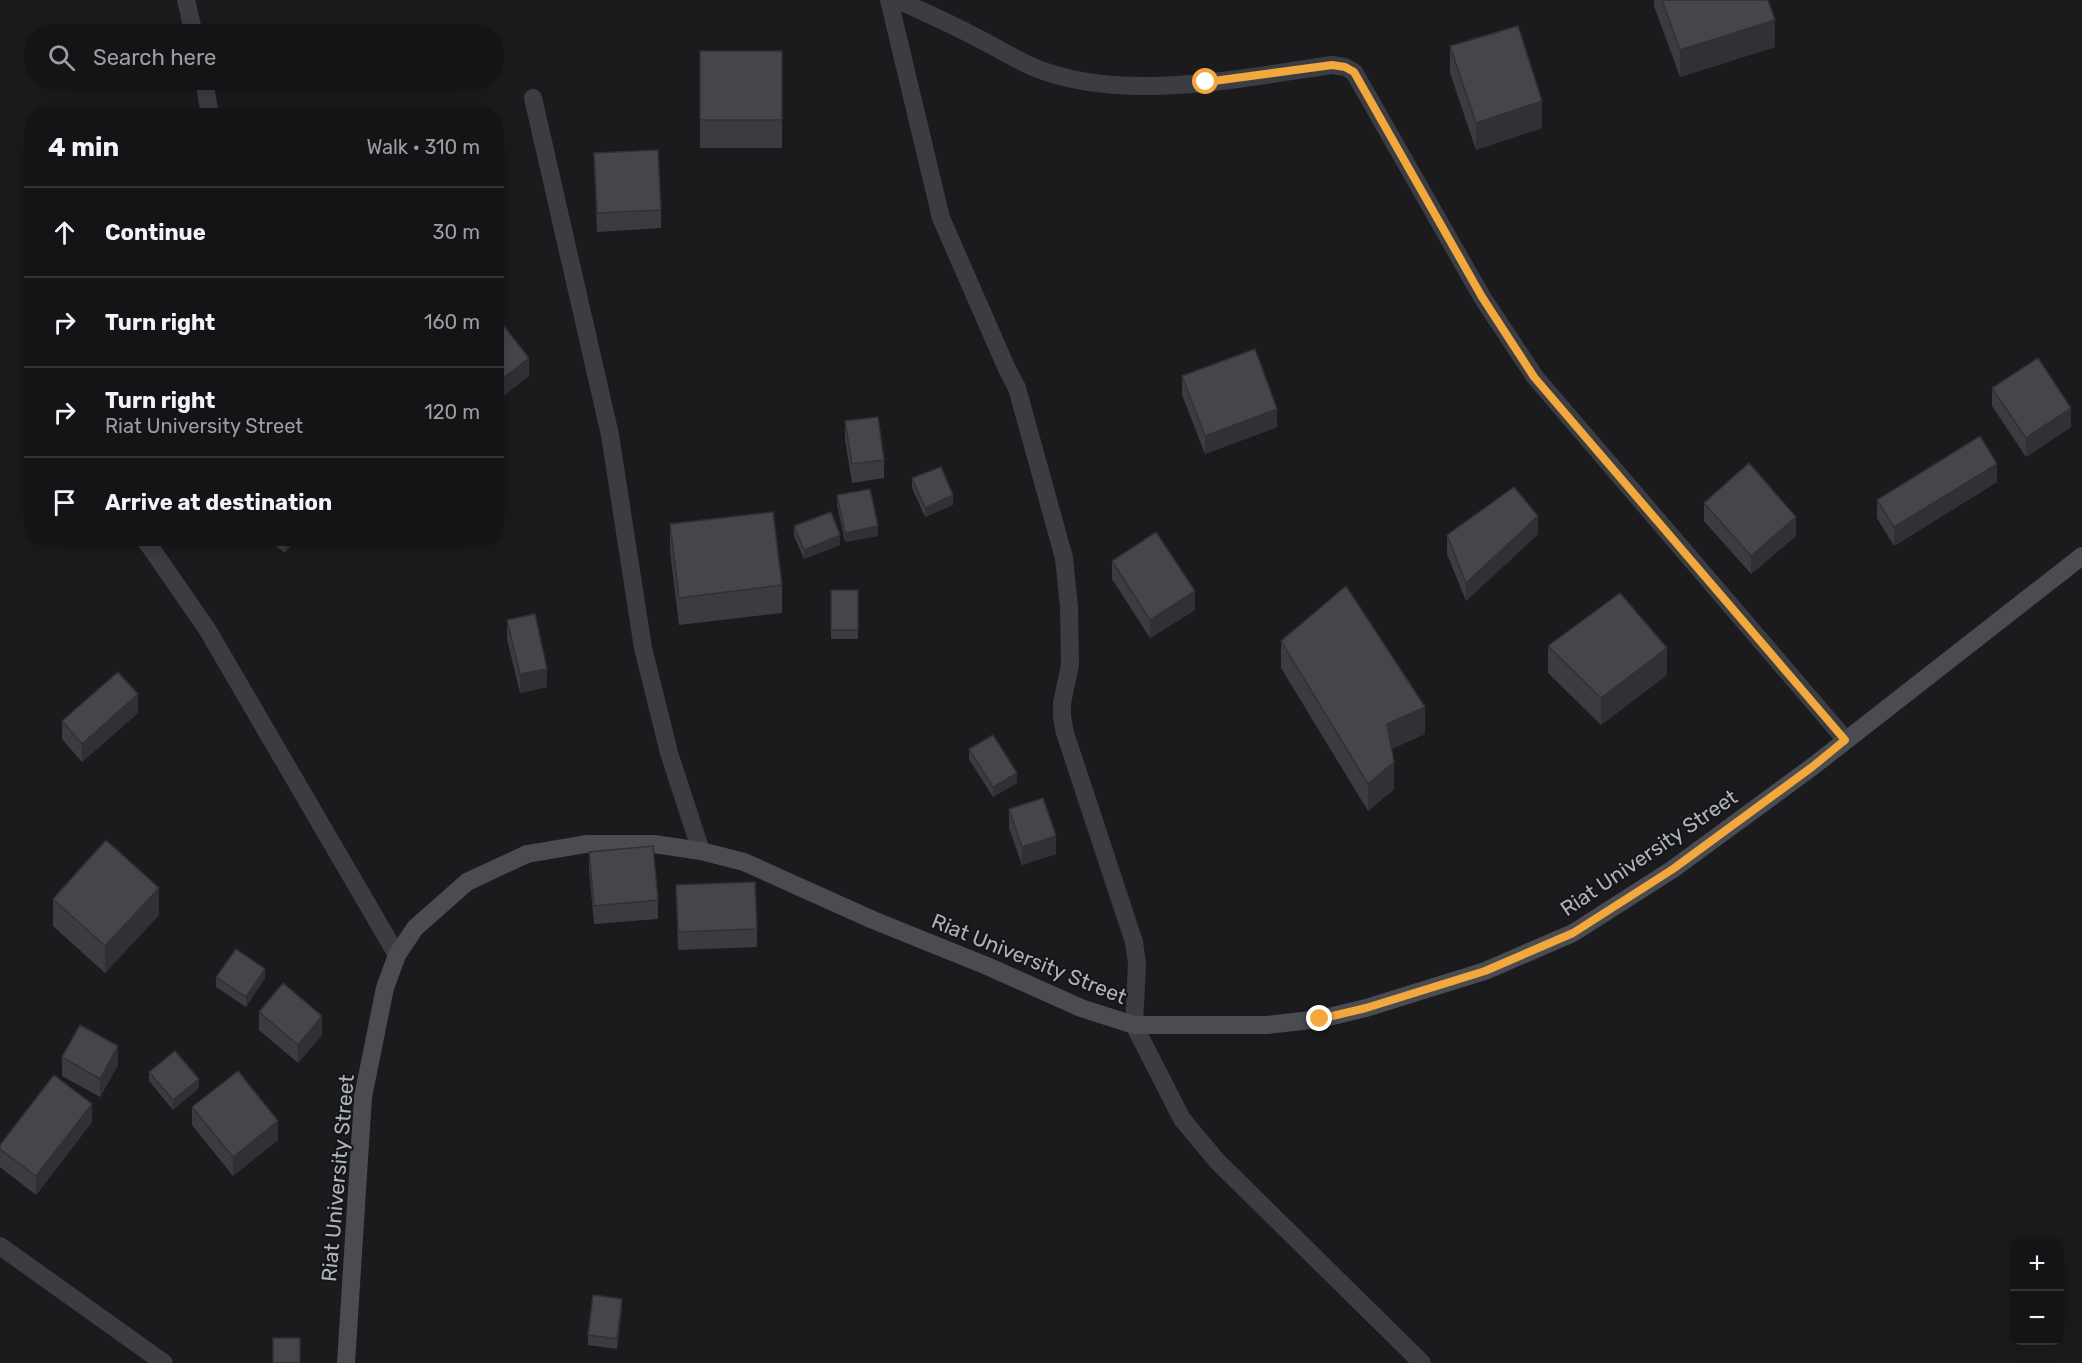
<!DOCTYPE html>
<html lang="en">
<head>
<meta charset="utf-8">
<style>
  :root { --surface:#141416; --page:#1d1d1f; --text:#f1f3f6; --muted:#9d9ea1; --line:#333335 }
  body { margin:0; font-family:Rubik,sans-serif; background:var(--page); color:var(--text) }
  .controls { position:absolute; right:18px; bottom:18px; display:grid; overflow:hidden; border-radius:12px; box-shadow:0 3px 15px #0003 }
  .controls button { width:54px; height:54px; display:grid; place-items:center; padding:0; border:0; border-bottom:2px solid var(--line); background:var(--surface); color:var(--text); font:30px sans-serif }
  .stop { position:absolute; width:18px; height:18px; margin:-14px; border:4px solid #f2a83d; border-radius:50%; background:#fff }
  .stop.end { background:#f2a83d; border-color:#fff; box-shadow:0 2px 6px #0008 }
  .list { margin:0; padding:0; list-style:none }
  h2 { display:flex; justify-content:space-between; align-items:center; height:78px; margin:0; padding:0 24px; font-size:26px }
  h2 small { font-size:20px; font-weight:400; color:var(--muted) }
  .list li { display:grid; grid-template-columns:39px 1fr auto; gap:18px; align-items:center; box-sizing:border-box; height:90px; padding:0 24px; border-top:2px solid var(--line) }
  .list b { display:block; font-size:22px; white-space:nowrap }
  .list p { margin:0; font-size:20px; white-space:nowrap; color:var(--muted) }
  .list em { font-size:20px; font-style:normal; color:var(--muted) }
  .icon { flex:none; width:33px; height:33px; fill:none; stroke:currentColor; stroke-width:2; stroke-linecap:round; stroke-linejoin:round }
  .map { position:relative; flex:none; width:2082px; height:1363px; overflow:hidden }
  .search { position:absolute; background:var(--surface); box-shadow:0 3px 15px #0003; left:24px; top:24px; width:480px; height:66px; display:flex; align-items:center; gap:15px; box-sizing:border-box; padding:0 21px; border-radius:33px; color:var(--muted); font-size:22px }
  .panel { position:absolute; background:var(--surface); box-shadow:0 3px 15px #0003; left:24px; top:108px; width:480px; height:438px; border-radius:24px }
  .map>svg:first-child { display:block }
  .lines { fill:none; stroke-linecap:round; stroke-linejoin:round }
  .street { stroke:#3c3d42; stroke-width:18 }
  .secondary { stroke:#4a4c52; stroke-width:18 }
  .wall { fill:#3b3c40 }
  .shaded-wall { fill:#303134 }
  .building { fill:#45464a; stroke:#303134; stroke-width:1.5 }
  .route { stroke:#f2a83d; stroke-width:8 }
  .labels { text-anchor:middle; stroke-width:4.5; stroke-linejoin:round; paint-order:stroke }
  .street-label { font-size:21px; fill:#adb3bc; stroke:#161618 }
</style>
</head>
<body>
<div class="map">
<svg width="2082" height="1363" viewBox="0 0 2082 1363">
  <rect width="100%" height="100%" fill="#1b1b1d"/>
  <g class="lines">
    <path class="street" d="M186,0L194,34
      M889,0L941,218L1007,369L1017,388L1064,558L1069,607L1070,665L1062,703V717L1065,733L1134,942L1137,964L1134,1025L1182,1119L1217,1161L1422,1363
      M898,0C921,11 945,21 968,33C990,44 1011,57 1033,67C1121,104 1241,78 1332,65L1345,67L1354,72L1482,297L1535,377L1845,739
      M204,80L210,116
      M533,98L610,435L643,648L669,753L701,851
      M144,538L207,629L397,955
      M0,1246L164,1363"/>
    <path class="secondary" d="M346,1363L363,1097L385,988L397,955L415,928L467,882L527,854L586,844H654L701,851L744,862L873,920L987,966L1081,1008L1134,1025H1267L1320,1019L1366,1008L1485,971L1573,933L1673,869L1812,767L2082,556"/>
  </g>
  <path class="wall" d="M1654,0H1768L1775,47L1680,77L1654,6Z
    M1450,46L1542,128L1476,150L1450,73Z
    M700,51H782V148H700Z
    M594,153L661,210V228L597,232Z
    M1182,376L1277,427L1205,454L1182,395Z
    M1992,388L2071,427L2026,457L1992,406Z
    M845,421L884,460V478L852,483L845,440Z
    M912,478L953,505L925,517L912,488Z
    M1997,482L1894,546L1877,518V500Z
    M837,495L878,536L845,542L837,505Z
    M1704,503L1796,536L1751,574L1704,521Z
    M670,524L782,585V613L679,625L670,551Z
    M794,526L840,545L804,559L794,536Z
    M1538,534L1466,601L1447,554V535Z
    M266,538H296L285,553Z
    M1112,561L1195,610L1150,638L1112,579Z
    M831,590H858V639H831Z
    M507,620L547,687L520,693L507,639Z
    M1281,641L1425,734L1391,749L1394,789L1368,811L1281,668Z
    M1548,646L1667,675L1601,725L1548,673Z
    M138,713L82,762L62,739V721Z
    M969,749L1017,783L993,797L969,759Z
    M1009,809L1056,854L1022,865L1009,828Z
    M589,852L658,900V919L594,924L589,870Z
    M676,885L757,929V947L678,950Z
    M53,899L159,915L105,973L53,926Z
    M216,977L265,978L246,1007L216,987Z
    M259,1012L322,1035L298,1063L259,1030Z
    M62,1057L118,1065L100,1097L62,1076Z
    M149,1072L199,1088L173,1110L149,1081Z
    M192,1107L278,1140L233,1176L192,1125Z
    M92,1122L36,1195L0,1167V1145Z
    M622,1308L617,1349L588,1345V1335Z"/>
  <path class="shaded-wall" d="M1775,20V47L1680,77V50Z
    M1542,101V128L1476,150V123Z
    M529,358V376L496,402V384Z
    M2071,408V427L2026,457V438Z
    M1277,409V427L1205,454V436Z
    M1997,464V482L1894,546V527Z
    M953,495V505L925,517V508Z
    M1538,516V534L1466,601V583Z
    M1796,517V536L1751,574V556Z
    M878,526V536L845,542V533Z
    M840,535V545L804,559V550Z
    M285,538H296L285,553Z
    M1195,591V610L1150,638V620Z
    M1667,648V675L1601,725V698Z
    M547,669V687L520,693V674Z
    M138,694V713L82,762V744Z
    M1425,707V734L1387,751V724Z
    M1394,762V789L1368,811V784Z
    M1017,773V783L993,797V787Z
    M1056,836V854L1022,865V847Z
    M159,888V915L105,973V946Z
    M265,969V978L246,1007V997Z
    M322,1016V1035L298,1063V1045Z
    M118,1046V1065L100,1097V1079Z
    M199,1079V1088L173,1110V1100Z
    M92,1104V1122L36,1195V1176Z
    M278,1121V1140L233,1176V1157Z
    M622,1299V1308L617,1349V1339Z"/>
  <path class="building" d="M1662,0H1768L1775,20L1680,50Z
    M1518,26L1542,101L1476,123L1450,46Z
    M700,51H782V120H700Z
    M451,109L453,116H424Z
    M658,150L661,210L597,213L594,153Z
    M496,316L529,358L496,384Z
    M1255,349L1277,409L1205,436L1182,376Z
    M2038,358L2071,408L2026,438L1992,388Z
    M878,417L884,460L852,464L845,421Z
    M1980,436L1997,464L1894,527L1877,500Z
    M1749,463L1796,517L1751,556L1704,503Z
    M941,467L953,495L925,508L912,478Z
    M1514,487L1538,516L1466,583L1447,535Z
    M870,489L878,526L845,533L837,495Z
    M773,512L782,585L679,598L670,524Z
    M831,512L840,535L804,550L794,526Z
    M1156,532L1195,591L1150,620L1112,561Z
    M1346,586L1425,707L1387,724L1394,762L1368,784L1281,641Z
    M831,590H858V630H831Z
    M1620,593L1667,648L1601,698L1548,646Z
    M535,614L547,669L520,674L507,620Z
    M118,672L138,694L82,744L62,721Z
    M993,735L1017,773L993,787L969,749Z
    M1043,798L1056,836L1022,847L1009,809Z
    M106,840L159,888L105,946L53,899Z
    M653,846L658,900L594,906L589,852Z
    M755,882L757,929L678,932L676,885Z
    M236,949L265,969L246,997L216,977Z
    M283,983L322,1016L298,1045L259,1012Z
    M80,1025L118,1046L100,1079L62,1057Z
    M175,1051L199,1079L173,1100L149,1072Z
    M238,1071L278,1121L233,1157L192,1107Z
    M54,1075L92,1104L36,1176L0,1149V1145Z
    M593,1295L622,1299L617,1339L588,1335Z
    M273,1338H300V1363H273Z"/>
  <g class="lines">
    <path class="route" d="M1206,82L1332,65L1345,67L1354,72L1482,297L1534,377L1845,740L1812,767L1673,869L1573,933L1485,971L1366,1008L1320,1019"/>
  </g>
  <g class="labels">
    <g class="street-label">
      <text transform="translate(1649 853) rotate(-34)" y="7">Riat University Street</text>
      <text transform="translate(1029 959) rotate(22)" y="7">Riat University Street</text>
      <text transform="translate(338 1178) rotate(-85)" y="7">Riat University Street</text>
    </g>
  </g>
</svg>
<div class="controls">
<button>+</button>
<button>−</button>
</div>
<div class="stop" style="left:1206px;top:82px"></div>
<div class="stop end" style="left:1320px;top:1019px"></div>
<div class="search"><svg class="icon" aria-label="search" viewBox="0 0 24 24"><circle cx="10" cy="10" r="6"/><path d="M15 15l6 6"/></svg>Search here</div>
<section class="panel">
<h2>4 min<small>Walk · 310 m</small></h2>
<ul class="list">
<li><svg class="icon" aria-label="ahead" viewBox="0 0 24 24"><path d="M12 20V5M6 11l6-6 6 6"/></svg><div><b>Continue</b></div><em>30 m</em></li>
<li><svg class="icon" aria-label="right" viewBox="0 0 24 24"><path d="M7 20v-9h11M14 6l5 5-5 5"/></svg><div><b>Turn right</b></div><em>160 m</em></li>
<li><svg class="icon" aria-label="right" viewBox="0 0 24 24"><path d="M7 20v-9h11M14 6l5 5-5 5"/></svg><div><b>Turn right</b><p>Riat University Street</p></div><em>120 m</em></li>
<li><svg class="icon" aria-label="arrive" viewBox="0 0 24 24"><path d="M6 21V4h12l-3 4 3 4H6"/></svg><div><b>Arrive at destination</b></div></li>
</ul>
</section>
</div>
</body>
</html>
